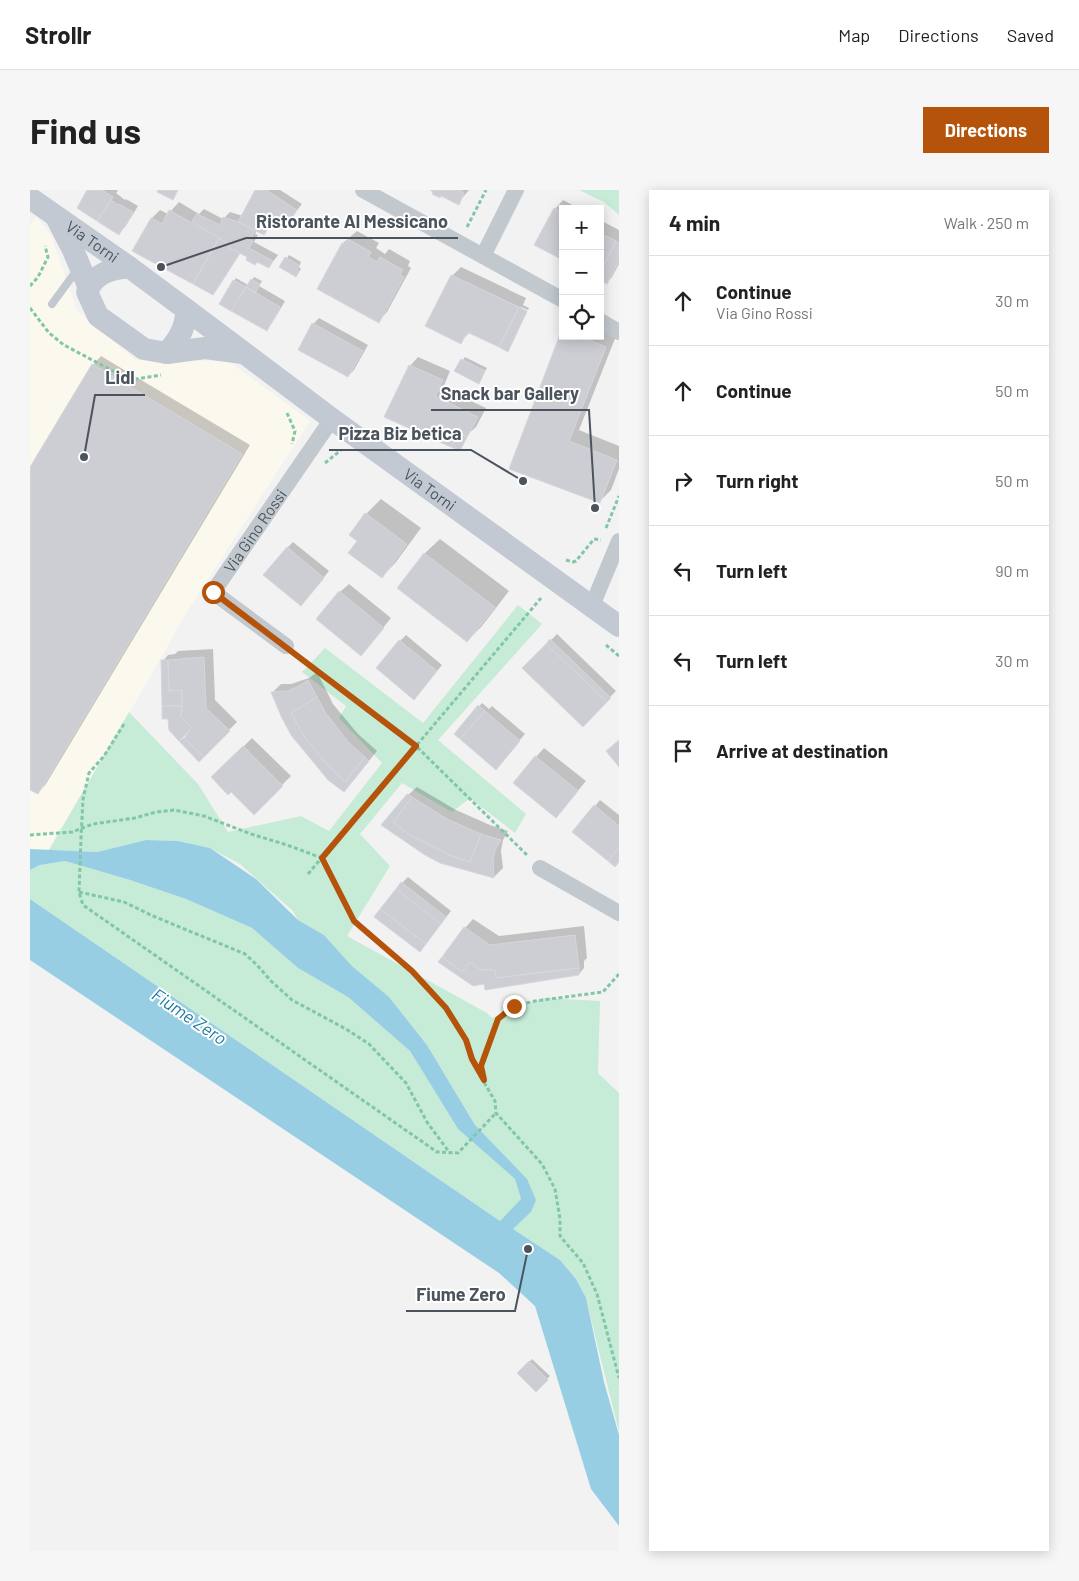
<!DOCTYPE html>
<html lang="en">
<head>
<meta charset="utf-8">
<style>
  :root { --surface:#fff; --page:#f6f6f6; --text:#222; --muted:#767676; --line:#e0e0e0; --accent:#b45309 }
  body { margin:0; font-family:Barlow,sans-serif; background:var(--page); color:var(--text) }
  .controls { position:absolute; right:15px; top:15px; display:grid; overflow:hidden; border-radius:0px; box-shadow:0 2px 12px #0003 }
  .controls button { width:45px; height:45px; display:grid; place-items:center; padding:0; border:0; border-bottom:1px solid var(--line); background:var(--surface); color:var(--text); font:25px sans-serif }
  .stop { position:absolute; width:15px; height:15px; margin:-11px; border:4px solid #b45309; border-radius:50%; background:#fff }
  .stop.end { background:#b45309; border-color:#fff; box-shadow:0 1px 5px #0008 }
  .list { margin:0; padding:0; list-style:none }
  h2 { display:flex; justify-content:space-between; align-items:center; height:65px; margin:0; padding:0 20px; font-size:21px }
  h2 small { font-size:16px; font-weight:400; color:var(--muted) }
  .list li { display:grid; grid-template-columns:32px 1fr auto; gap:15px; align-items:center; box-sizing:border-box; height:90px; padding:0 20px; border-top:1px solid var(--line) }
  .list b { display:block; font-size:19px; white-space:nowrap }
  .list p { margin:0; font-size:16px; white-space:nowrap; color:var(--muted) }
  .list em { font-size:16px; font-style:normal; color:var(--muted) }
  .icon { flex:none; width:28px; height:28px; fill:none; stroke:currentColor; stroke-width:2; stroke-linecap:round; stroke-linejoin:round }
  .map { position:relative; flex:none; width:589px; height:1361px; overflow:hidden; border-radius:0px }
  header { display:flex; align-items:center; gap:30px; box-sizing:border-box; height:70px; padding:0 25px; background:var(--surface); border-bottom:1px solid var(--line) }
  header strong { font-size:24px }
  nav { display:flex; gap:28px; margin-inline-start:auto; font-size:18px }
  .intro { display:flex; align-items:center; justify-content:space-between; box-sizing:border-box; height:120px; padding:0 30px }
  h1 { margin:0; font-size:35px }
  .button { padding:12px 22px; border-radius:0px; background:var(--accent); color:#fff; font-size:18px; font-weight:700 }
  main { display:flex; gap:30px; padding:0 30px }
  aside { flex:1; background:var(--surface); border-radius:0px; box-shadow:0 2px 12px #0003 }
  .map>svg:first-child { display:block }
  .commercial { fill:#fbf8ee }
  .green { fill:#c6ebd7 }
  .water { fill:#98cee3 }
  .shadow { fill:#0003 }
  .building { fill:#ccced3; stroke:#d6d7dc }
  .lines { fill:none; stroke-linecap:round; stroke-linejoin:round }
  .path { stroke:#81c6a9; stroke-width:3; stroke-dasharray:4 2.5; stroke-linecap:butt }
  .lane { stroke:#c1c8ce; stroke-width:8 }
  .street { stroke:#c1c8ce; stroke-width:16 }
  .secondary { stroke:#c2c9d3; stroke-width:22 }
  .route { stroke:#b45309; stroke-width:6 }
  .labels { text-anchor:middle; stroke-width:4; stroke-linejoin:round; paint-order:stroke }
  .street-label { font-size:16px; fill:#4b535d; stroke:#fff }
  .water-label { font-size:18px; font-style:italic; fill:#1d7a9f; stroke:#fff }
  .leader { fill:none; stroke:#4b535d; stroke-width:2 }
  .callout-dot { fill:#4b535d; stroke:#fff; stroke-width:2 }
  .callout-label { font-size:18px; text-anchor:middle; font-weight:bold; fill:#4b535d; stroke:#fff; stroke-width:4; stroke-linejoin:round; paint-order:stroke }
</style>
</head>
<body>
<header>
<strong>Strollr</strong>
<nav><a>Map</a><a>Directions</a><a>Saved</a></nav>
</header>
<div class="intro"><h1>Find us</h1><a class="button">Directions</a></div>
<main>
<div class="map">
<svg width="589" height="1361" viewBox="0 0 589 1361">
  <rect width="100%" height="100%" fill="#f3f2f2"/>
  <path class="commercial" d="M6,27L21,45L47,121L106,170L198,171L280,231L155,425L35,636L31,637L10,675L0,680V35Z"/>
  <path class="green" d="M549,0H589V25L574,12Z
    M488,415L512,434L408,550L496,624L485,643L440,608L422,622L372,593L330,644L360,676L317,746L457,823L462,828L513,808L570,811L568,883L589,903V1242L556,1109L546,1089L530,1070L483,1039L501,1022L473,964L445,935L397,855L359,807L322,776L294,745L268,730L263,721L210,674L180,658L148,651L116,650L67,662L19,660L99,522L168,594L198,642L271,626L299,641L352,573L309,528L316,516L272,482L295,458L393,533Z
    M35,671L100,690L156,709L222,738L268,778L318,807L380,861L428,939L485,989L491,1009L470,1031L0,709V680L10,675Z"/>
  <path class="water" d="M116,650L148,651L180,658L226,689L268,730L294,745L322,776L359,807L397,855L445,935L497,989L506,1010L501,1022L483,1039L530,1070L546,1089L556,1108L574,1192L589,1245V1336L561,1299L505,1116L469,1083L0,770V709L470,1031L491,1009L485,989L428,939L380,861L318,807L268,778L222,738L156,709L100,690L35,671L10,675L0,680V659L67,662Z"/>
  <path class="shadow" d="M58,0H87L88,1L86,3L95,10L96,9L108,16L95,37L89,43Z
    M227,0H250L272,14L253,38L243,33L234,43L227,40L225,44L228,45L224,52L248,65L239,77L211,62L188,98L183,104L103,60L122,28L130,20L138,24L149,12L169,24L174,19L193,29L200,22L213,26Z
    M403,0H439L428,13Z
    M533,10L550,19H533V69L525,19Z
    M570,30L589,40V74L582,87L577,92L570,89Z
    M327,41L349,53L346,58L355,64L359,59L380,71L378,76L381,78L357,122L349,131L289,99L313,53Z
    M259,65L271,72L269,77L271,79L266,86L251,77Z
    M431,77L496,108L493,115L499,118L498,120L491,117V120L497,122L480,157L440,142L430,152L422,86Z
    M224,87L232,91L229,96L255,111L242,133L237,139L204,91L206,88L218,95Z
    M289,128L338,155L324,180L318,186L283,134Z
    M570,140L586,146L549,240L589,256V279L581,300L569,312L481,278L533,142V146H570Z
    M71,166L220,255L16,594L8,603L0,598V279L63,175Z
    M388,167L420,181L413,198L456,218L446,237L439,243L430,259L380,176Z
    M435,167L457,178L449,192L426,181Z
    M351,309L391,338L366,372L352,387L329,351L336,324Z
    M410,349L479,401L452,436L437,451L369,398L395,363Z
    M263,352L299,381L276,409L257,358Z
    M319,394L361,428L339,455L310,402Z
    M527,444L586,501L553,535L494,478Z
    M376,445L412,475L390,502L370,451Z
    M183,459L185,510L207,532L169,570L157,546L167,535L133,471L138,465L145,464L148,461Z
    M287,482L303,514L328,544L347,561L322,592L243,502L251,494H261L279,488Z
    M452,513L459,519L462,516L495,544L471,572L426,544Z
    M222,548L261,586L224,623L201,600L183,587Z
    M514,558L556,591L526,627L506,567Z
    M387,597L426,620L460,635L478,641L473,650L471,661L473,678L464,687L411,672L378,605Z
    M570,610L589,625V671L585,675L565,616Z
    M378,687L421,721L395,754L372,693Z
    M443,729L469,746L554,736L557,768L554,771V778L549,784L455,792L410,772L435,738Z
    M502,1169L520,1186L506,1200L489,1183Z"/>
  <path class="building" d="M57,0H72L83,7L67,31L47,18Z
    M128,0H148L143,10L127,2Z
    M225,0H236L267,20L254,40L241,33L234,45L208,32Z
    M400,0H430L434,3L429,15L411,6L410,8L402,4L403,2Z
    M81,10L88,15L89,14L103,22L89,45L67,31Z
    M524,18L533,23V70L504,55Z
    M139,20L189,48L163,94L102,61L121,28L132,34Z
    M167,24L190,35L193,27L208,32L225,40L220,50L223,51L219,58L243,71L239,78L227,72L225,75L216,70L217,67L198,57L200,55L162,31Z
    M570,43L586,51L570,84Z
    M189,48L200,55L198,57L210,63L183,105L163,94Z
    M318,49L341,62L338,67L347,72L350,67L373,80L370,85L374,87L349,133L287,99L312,53L315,54Z
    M586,51L589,53V71L577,94L570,90V84Z
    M255,67L269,75L267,80L269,82L266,87L249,77Z
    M421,85L489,117L469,157L437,142L431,154L395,136Z
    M221,89L230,94L225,103L216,97Z
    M203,90L216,97L201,121L189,114Z
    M216,97L250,117L237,141L201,121Z
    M489,117L497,121L478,162L469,157Z
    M282,133L333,161L318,187L268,160Z
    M532,139L533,146H549L576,157L539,251L587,270L570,313L479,279Z
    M431,169L455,181L449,194L424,181Z
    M62,174L212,264L8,604L0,600V277Z
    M379,175L413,190L405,206L448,227L437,247L429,243L421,257L354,227Z
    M429,243L437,247L430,261L421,257Z
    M335,323L377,354L352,388L318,363L327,351L319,345Z
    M257,357L294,388L271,416L233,385Z
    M394,363L465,417L437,452L367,398Z
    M309,401L354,438L331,466L286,429Z
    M520,449L581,508L577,512L516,454Z
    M369,450L407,481L384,510L346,478Z
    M516,454L577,512L553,537L492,478Z
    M174,467L176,518L200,541L174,567L154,548L162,538L151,527L152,500L139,501L138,470Z
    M131,470H138L139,501L152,500V516H132Z
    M278,490L287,507L261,523L274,546L294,571L315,592L335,567L339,571L314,602L298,590L261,545L251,526L241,502L258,501L269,496Z
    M287,507L295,522L319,553L335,567L315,592L294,571L274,546L261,523Z
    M448,515L455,521L430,549L424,544Z
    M132,516H152L151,527L162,538L149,551L139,540L138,529H132Z
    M455,521L490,551L466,580L430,549Z
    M154,548L174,567L169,572L149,551Z
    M589,550V577L576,561Z
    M213,556L253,596L224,625L201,602L198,605L181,587Z
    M505,566L548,601L526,628L483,593Z
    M377,604L382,607L363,632L377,643L419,665L440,672L451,644L471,650L465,660L463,670L464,688L410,673L395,665L351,635Z
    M382,607L417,629L451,644L440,672L419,665L377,643L363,632Z
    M564,615L589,636V658L578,671L542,642Z
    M589,658V672L585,677L578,671Z
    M371,692L416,727L411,734L366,699Z
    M366,699L411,734L396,754L350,719Z
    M350,719L396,754L390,762L344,727Z
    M434,737L460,755L545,745L549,778L466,788L465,780H451L440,772L432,782L412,767Z
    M412,767L432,782L440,772L451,780H465L466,788L549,778V785L455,800L454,794L443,796L408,772Z
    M499,1171L518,1190L506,1202L487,1183Z"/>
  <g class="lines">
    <path class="path" d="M437,37L456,0
      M0,96L8,87L18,67L15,56
      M0,118L19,143L34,155L100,190L131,185
      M257,223L265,241L262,254
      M295,273L311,260
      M576,338L589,306
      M536,370L543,372L546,371L564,349L571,350
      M576,455L589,466
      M269,466L386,556L497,665
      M94,534L74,566L59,583L53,609L51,648L49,702L53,715L407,962L428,963L466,923
      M0,645L42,642L63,634L105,628L126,622L144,620L174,626L221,644L257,655L292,668L324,731L381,781L416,818L436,851L442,869L454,889
      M278,684L511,408
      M49,702L94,712L123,726L215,764L227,775L241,791L262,810L316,839L339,854L376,893L397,932L419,962
      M589,784L573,802L505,811L484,816L468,829L451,876L455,894L465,911L466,923L512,974L525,999L530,1029V1046L553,1073L567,1104L589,1188"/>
    <path class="lane" d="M22,114L47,80"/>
    <g class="street">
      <path d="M333,0L533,110"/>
      <path d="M453,66L486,0"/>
      <path d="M570,131L589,142"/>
      <path d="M562,416L589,351"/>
      <path id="s1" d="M256,456L183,402L302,229"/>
      <path d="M510,678L589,723"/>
    </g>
    <g class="secondary">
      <path id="s2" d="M0,8L99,77"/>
      <path d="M27,29L43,60L59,98"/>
      <path d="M99,77L157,120C154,141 150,147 137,163L114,159L68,126L57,102C64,83 81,79 99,77Z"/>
      <path id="s3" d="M157,120L302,229L589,436"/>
      <path d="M137,163L175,158L213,163"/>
    </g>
  </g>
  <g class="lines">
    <path class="route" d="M183,402L386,556L292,668L324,731L382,781L416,818L436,850L442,869L454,890L451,876L468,829L484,816"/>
  </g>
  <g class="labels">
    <g class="street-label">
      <text dy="6" stroke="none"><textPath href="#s2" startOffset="76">Via Torni</textPath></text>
      <text dy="6" stroke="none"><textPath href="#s3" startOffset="302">Via Torni</textPath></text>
      <text dy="6" stroke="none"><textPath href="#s1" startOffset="165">Via Gino Rossi</textPath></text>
    </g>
    <g class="water-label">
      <text transform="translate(159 827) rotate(34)" y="6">Fiume Zero</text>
    </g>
  </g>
  <path class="leader" d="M131 77L216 48H428M54 267L65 205H115M565 318L559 220H401M493 291L441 260H299M498 1059L485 1121H376"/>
  <g class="callout-dot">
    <circle cx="131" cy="77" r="5"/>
    <circle cx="54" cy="267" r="5"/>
    <circle cx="565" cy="318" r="5"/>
    <circle cx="493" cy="291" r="5"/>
    <circle cx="498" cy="1059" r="5"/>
  </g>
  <g class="callout-label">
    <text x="322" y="38">Ristorante Al Messicano</text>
    <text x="90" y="194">Lidl</text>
    <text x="480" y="210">Snack bar Gallery</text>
    <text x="370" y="250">Pizza Biz betica</text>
    <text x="431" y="1111">Fiume Zero</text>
  </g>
</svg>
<div class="controls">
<button>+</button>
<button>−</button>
<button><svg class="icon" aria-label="locate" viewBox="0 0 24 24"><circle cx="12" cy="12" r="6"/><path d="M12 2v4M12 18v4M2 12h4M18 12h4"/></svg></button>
</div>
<div class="stop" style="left:183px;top:402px"></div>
<div class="stop end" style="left:484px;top:816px"></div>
</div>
<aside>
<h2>4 min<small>Walk · 250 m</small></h2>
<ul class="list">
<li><svg class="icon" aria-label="ahead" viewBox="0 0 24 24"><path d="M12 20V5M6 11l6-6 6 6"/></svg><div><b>Continue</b><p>Via Gino Rossi</p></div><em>30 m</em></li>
<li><svg class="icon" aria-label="ahead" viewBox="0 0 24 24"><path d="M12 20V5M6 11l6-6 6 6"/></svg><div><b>Continue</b></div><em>50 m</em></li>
<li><svg class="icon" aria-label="right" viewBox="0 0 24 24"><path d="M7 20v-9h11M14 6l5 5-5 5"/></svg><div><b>Turn right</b></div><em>50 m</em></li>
<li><svg class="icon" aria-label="left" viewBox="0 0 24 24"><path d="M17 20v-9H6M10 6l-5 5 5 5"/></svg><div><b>Turn left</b></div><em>90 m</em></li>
<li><svg class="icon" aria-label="left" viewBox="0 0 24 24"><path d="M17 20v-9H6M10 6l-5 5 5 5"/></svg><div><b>Turn left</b></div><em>30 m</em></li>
<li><svg class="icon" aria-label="arrive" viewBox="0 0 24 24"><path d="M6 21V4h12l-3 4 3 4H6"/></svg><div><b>Arrive at destination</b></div></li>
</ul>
</aside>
</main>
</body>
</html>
